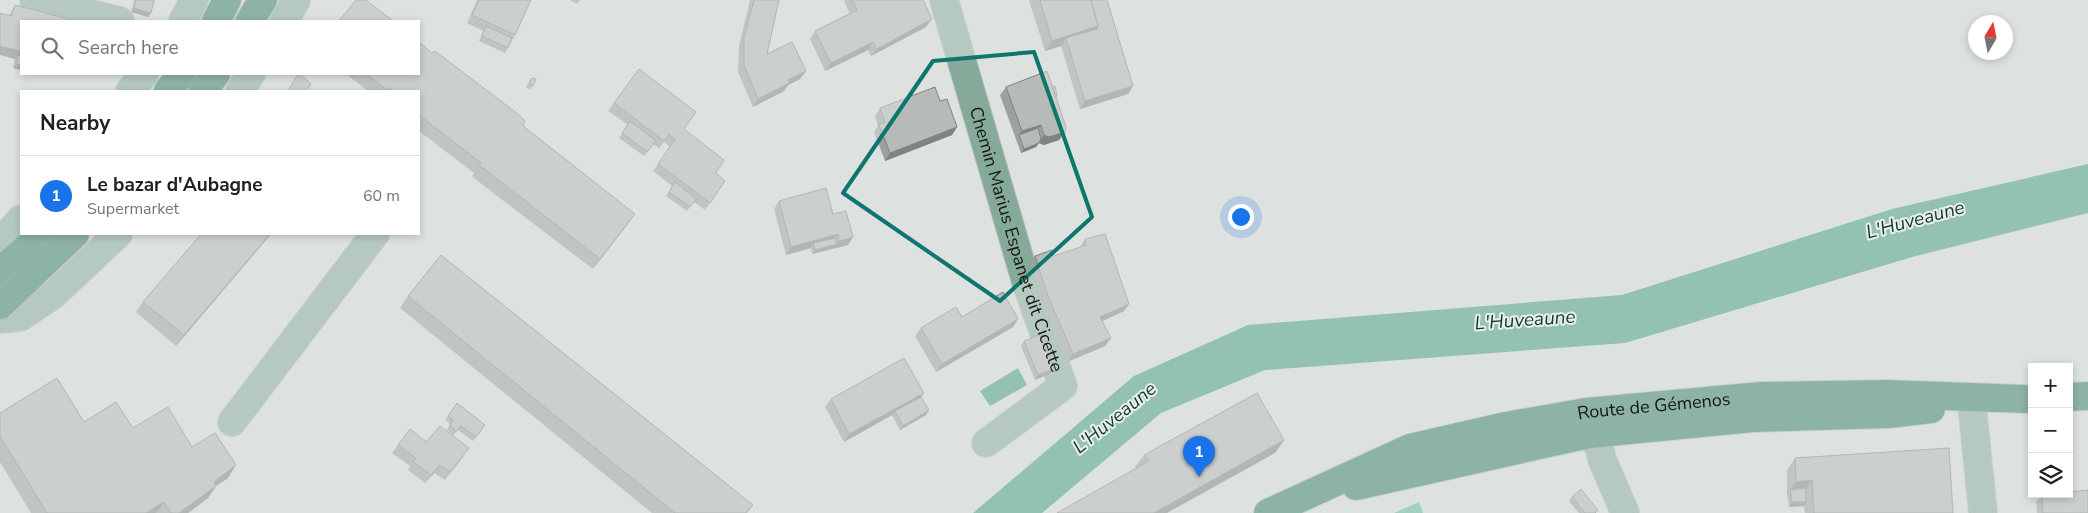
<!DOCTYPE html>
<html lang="en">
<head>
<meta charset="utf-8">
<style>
  :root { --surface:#fff; --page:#f6f6f6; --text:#202124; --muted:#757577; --line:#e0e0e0; --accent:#1a73e8 }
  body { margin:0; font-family:"Nunito Sans",sans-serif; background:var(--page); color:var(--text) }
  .controls { position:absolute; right:15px; bottom:15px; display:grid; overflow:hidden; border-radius:0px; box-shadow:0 2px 8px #0003 }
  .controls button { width:45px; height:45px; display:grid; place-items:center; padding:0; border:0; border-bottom:1px solid var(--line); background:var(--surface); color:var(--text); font:25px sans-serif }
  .compass { position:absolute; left:1968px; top:15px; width:45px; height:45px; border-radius:50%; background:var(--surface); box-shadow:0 2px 8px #0003; rotate:10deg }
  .you { position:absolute; left:1240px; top:216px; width:18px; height:18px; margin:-12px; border:4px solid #fff; border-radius:50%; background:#1a73e8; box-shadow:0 0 0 8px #1a73e833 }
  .badge { display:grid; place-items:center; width:32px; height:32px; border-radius:50%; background:var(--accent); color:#fff; font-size:16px; font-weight:700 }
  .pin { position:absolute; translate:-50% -41px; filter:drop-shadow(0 1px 2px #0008) }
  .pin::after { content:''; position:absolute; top:26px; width:18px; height:15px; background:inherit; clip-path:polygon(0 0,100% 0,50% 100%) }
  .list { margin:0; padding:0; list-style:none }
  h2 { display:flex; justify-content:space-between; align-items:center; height:65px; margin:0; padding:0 20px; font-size:21px }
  h2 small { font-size:16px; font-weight:400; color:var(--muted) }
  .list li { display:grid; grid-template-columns:32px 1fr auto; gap:15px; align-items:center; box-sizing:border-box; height:80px; padding:0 20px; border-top:1px solid var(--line) }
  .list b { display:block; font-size:19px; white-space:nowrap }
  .list p { margin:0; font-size:16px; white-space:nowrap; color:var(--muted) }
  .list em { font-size:16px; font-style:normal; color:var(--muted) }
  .icon { flex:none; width:28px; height:28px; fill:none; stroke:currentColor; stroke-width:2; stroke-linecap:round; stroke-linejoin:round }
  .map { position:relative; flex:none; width:2088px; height:513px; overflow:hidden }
  .search { position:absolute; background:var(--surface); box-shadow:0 2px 8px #0003; left:20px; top:20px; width:400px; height:55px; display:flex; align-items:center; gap:12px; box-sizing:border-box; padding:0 18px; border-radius:0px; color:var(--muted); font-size:19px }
  .panel { position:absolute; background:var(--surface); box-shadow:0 2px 8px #0003; left:20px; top:90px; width:400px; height:145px; border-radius:0px }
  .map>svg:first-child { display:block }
  .forest { fill:#5cb997 }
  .water { fill:#3c9b7a }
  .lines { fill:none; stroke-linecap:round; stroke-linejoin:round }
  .minor-casing { stroke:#b9bdbc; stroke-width:30 }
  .major-casing { stroke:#b9bdbc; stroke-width:30 }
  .minor { stroke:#85aa9a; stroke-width:28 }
  .major { stroke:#2d7b60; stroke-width:28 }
  .tram { stroke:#757877; stroke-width:1 }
  .wall { fill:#9da19e }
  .shaded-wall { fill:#7f8381 }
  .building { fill:#b6bbb8; stroke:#7f8381 }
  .marked { fill:none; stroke:#0f766e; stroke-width:4; stroke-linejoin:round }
  .labels { text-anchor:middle; stroke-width:4; stroke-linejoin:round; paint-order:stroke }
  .street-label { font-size:18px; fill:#161717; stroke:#eaefed }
  .water-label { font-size:19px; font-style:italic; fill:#123c2d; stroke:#eaefed }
</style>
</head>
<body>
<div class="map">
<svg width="2088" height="513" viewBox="0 0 2088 513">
  <rect width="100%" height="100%" fill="#dde2e0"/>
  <path class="forest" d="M1419,502L1423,513H1394Z"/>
  <path class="water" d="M2088,164V213L1912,257L1625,343L1265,370L1161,413L1042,513H973L1134,376L1248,325L1622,295L1892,209Z
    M1018,368L1027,385L990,406L980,391Z"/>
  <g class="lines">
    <g class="minor-casing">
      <g id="minor">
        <path d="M34,0L120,21"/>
        <path id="s1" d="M944,0L1027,285L1063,386L986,443"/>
        <path d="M183,21L194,0"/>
        <path d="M284,21L296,0"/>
        <path d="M130,91L144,74"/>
        <path d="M240,91L251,74"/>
        <path d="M0,243L21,219"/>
        <path d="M0,319L20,317L53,295L118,234"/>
        <path d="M1972,405L1983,513"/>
        <path d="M1586,413L1589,434L1599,446L1602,459L1625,513"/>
        <path d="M232,422L375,234"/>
      </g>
    </g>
    <g class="major-casing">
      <g id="major">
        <path d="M216,21L227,0"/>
        <path d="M250,21L263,0"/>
        <path d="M168,91L182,74"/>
        <path d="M203,91L216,74"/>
        <path d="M0,272L42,234"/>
        <path d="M0,305L75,234"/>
        <path d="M2069,397L2088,396"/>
        <path d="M1356,486L1589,434L1753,418L1889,414L1931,409"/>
        <path id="s2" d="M1268,513L1410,448L1506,426L1586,412L1761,396L1887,394L2025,399"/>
      </g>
    </g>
    <use href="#minor" class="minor"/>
    <use href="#major" class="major"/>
    <path class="tram" d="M234,21L246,0
      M185,91L199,74
      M0,289L56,234"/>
  </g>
  <path class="wall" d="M134,0H154L151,13L148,17L131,12Z
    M477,0H531L515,35L505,53L479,41L483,31L467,23Z
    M570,0H580L577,4Z
    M750,0H779L767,54L806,71L800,79L788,85L784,91L753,107L738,72L739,46Z
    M845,0H923L926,27L871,56L868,50L825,71L810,39L815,31L850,14L844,1Z
    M1029,0H1107L1133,86L1128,94L1080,109L1061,46L1045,51Z
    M15,5L21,70L13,68L15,59L1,55L9,16Z
    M639,69L684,129L716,173L725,181L705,210L694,202L687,211L666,196L672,186L653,171L670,147L664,142L659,148L653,144L644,156L619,138L628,125L608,111Z
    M346,74H419L523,126L635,214L593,269L479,182L472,176L474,173L419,131V91H368Z
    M532,78L533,86L530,90L526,87Z
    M1006,87L1056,98L1065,132L1059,140L1044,145L1039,143L1036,147L1021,153L1000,95Z
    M940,101L957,127L952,135L885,161L874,132L878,126L875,116L880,108Z
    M779,201L833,214L848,245L812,254L811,248L786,255L774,209Z
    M271,234L176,346L136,312L143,302Z
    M1085,239L1129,304L1124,311L1102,321L1111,338L1105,346L1067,362L1042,304L1030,263L1035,256H1054L1080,247Z
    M408,296L753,505L747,513H652L400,308Z
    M962,317L1013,327L936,372L915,336L921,328Z
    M1024,341L1051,373L1035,380L1021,346Z
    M924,393L921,397L926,415L900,430L892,415L844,442L825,407L831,399Z
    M457,403L485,425L473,441L458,430L453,435L447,430L450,424L445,420Z
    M0,413L133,428L192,447L228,478L216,486L208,498L188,513H31L0,462Z
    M1284,440L1275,453L1136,468L1135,467L1144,455Z
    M426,442L464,456L445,480L434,473L425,483L408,470L410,466L392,453L398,445Z
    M1795,458L1953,513H1805L1804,505V506L1789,507L1787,494V470Z
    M2042,494L2088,513H2037L2036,502Z
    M1572,497L1596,513H1579L1569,501Z"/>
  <path class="shaded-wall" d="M134,8L151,13L148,17L131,12Z
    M932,19L926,27L871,56L877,49Z
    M1098,26L1091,36L1066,38L1061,46L1045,51L1052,41Z
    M873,42L868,50L825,71L831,63Z
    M0,46L21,51V60L18,55L15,59L0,55Z
    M16,64L21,65V70L13,68Z
    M806,71L800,79L788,85L784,91L753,107L758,99L788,80Z
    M1133,86L1128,94L1080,109L1085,101Z
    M1041,125L1035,133L1019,135L1022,131Z
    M957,127L952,135L885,161L890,153Z
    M1065,132L1059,140L1044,145L1039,143L1036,147L1021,153L1024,149L1038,143L1044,135Z
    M635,214L627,225L593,269L600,259Z
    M270,234H271L176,346L184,335Z
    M838,234L832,242L813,243L811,248L786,255L791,247Z
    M853,237L848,245L812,254L815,250L837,244L839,241Z
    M1129,304L1124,311L1094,325L1100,317Z
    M1018,319L1013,327L936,372L942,364Z
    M1111,338L1105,346L1067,362L1073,354Z
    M1054,369L1051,373L1035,380L1038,375Z
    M924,393L918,401L895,411L892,415L844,442L849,434Z
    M929,410L926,415L900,430L903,426Z
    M1284,440L1275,453L1167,513H1154Z
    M236,465L228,478L210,490L216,486L208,498L188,513H179L214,482Z
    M440,465L434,473L425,483L431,475Z
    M1812,480L1803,492L1790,490L1796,482Z
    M164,502L156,513H146Z
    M1792,502H1806L1804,506L1789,507Z"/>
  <path class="building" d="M136,0H154L151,13L134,8Z
    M356,0H366L393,21H339Z
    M479,0H531L515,35L472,15Z
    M754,0H779L767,54L792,42L806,71L788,80L789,83L758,99L744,65V38Z
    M852,0H923L932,19L877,49L873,42L831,63L815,31L857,10Z
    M1040,0H1091L1098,26L1052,41Z
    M1091,0H1107L1133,86L1085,101L1066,38L1097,29L1098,26Z
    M15,5L76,21H21V51L0,46V13L11,16Z
    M486,26L512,38L508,48L482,36Z
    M419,42L432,53L435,51L518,114L525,121L523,126L635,214L600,259L487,171L479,165L481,163L419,115V91H394L390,88L387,90L366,74H419Z
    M18,55L21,56V65L16,64Z
    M639,69L696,112L684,129L724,160L716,173L725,181L710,203L658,164L675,139L669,135L664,141L614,103Z
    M1047,71L1066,127L1065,132L1049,137L1044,135L1041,125L1022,131L1006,87Z
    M298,74H300L311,84L306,91H288Z
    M532,78L536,79L533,86L529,82Z
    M1055,86L1057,96L1056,97L1052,87Z
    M935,87L940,101L947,99L957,127L890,153L879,125L885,122L880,108Z
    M630,121L656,141L647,152L622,133Z
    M1038,128L1041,139L1039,143L1024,149L1019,135Z
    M675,182L696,199L690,207L669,192Z
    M826,188L833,214L846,211L853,237L839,241L838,234L791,247L779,201Z
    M201,234H270L184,335L143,302Z
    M1105,234L1129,304L1100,317L1111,338L1073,354L1048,296L1035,256L1052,250L1054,256L1086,245L1085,239Z
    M835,238L837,244L815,250L813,243Z
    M441,255L753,505L746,513H675L408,296Z
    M1003,292L1018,319L942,364L921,328L956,307L962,317Z
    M1040,335L1054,369L1038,375L1024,341Z
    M904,358L924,393L849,434L831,399Z
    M57,378L84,422L116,402L133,428L168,407L192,447L215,433L236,465L214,482L216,486L179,513H171L164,502L146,513H47L0,436V413Z
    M1257,393L1284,440L1154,513H1057L1149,461L1144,455Z
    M921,397L929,410L903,426L895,411Z
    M457,403L485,425L476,437L461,426L456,431L450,426L453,420L448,416Z
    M440,426L469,448L450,472L440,465L431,475L413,462L416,458L398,445L410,429L426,442Z
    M1949,448L1953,513H1814L1812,480L1796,482L1795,458Z
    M1806,488V502H1792L1790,490Z
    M1581,489L1598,510L1595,513H1585L1572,497Z
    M2088,490V513H2043L2042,494H2069V492Z"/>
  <path d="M0 0H2088V513H0ZM1034,52L1092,217L1000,301L843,193L933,61Z" fill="#dde2e0" fill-opacity=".55" fill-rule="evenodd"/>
  <path class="marked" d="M1034,52L1092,217L1000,301L843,193L933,61Z"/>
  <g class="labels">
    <g class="street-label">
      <text dy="6" stroke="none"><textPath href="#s1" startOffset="250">Chemin Marius Espanet dit Cicette</textPath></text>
      <text dy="6" stroke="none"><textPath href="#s2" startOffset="404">Route de Gémenos</textPath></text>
    </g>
    <g class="water-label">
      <text transform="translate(1915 219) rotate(-15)" y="7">L'Huveaune</text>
      <text transform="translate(1525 319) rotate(-4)" y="7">L'Huveaune</text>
      <text transform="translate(1114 417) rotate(-39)" y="7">L'Huveaune</text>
    </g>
  </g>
</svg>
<div class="controls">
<button>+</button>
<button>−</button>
<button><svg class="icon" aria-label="layers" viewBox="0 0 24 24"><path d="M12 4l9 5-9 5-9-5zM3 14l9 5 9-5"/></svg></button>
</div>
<svg class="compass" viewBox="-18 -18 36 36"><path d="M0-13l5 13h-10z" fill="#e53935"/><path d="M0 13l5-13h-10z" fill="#757577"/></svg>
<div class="you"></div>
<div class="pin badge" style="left:1199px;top:477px">1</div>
<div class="search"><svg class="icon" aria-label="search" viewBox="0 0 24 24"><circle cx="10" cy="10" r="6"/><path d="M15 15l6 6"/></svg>Search here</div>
<section class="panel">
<h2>Nearby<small></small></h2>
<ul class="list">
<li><span class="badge">1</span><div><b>Le bazar d'Aubagne</b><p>Supermarket</p></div><em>60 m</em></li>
</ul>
</section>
</div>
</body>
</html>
